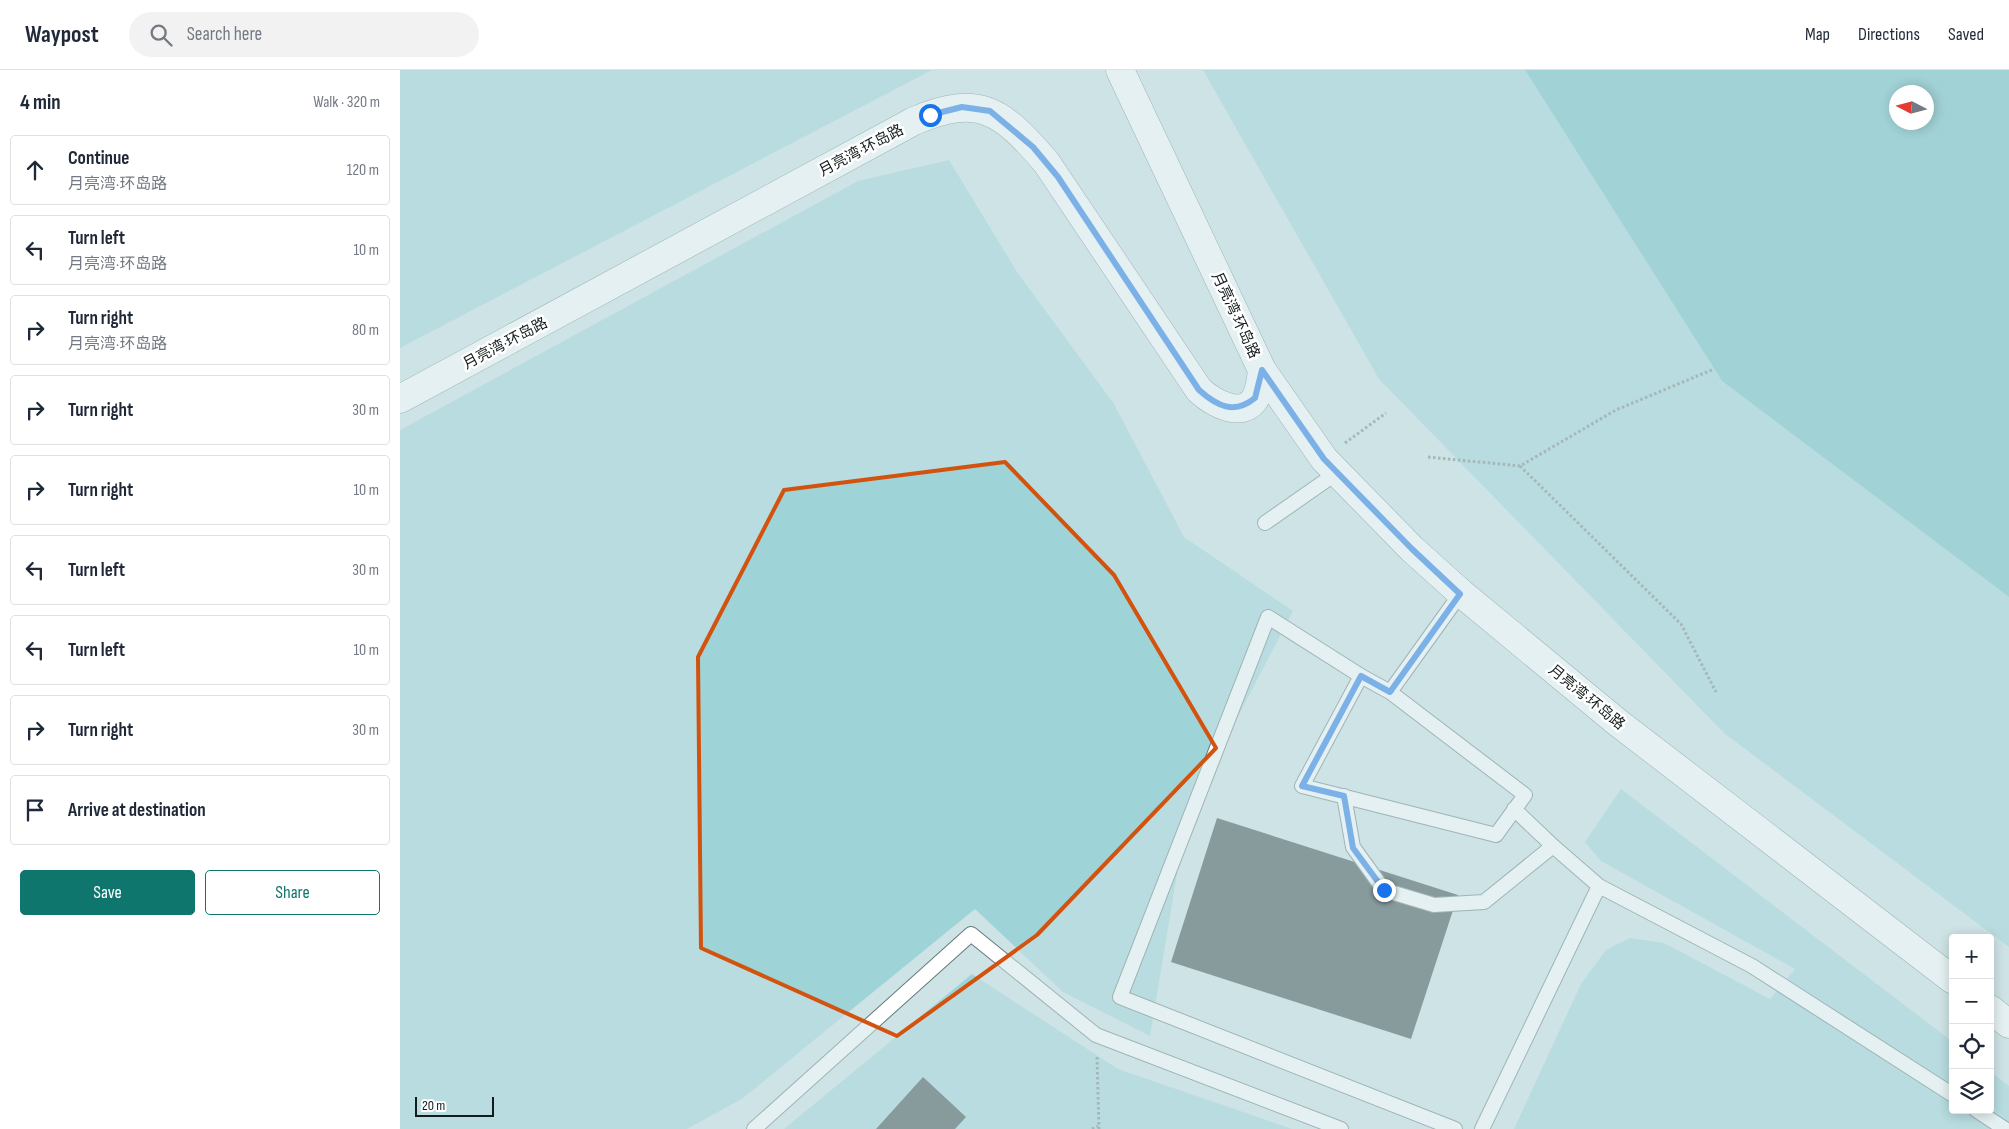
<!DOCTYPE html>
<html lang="en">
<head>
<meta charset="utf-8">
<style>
  :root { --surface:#fff; --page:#f2f2f3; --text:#1f2937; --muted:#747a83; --line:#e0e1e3; --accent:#0f766e }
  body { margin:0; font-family:"Sofia Sans Condensed","Noto Sans SC",sans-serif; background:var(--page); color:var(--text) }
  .controls { position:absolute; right:15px; bottom:15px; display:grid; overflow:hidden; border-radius:5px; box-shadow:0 2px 12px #0003 }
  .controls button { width:45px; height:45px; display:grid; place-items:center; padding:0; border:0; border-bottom:1px solid var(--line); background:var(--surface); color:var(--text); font:25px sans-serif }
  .compass { position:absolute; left:1489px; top:15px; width:45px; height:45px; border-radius:50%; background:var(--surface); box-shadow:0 2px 12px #0003; rotate:276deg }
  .scale { position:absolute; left:15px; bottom:12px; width:79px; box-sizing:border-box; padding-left:5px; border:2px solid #131b1b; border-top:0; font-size:14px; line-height:18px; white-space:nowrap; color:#131b1b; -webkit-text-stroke:4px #fff; paint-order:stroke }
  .stop { position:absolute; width:15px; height:15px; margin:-11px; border:4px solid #1a73e8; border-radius:50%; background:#fff }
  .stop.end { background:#1a73e8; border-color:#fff; box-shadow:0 1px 5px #0008 }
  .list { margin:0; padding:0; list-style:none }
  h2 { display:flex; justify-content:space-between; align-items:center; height:65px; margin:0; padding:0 20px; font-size:21px }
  h2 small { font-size:16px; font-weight:400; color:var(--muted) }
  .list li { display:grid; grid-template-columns:32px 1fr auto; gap:15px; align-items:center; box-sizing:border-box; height:70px; margin:0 10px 10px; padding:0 10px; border:1px solid var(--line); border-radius:5px }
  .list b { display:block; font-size:19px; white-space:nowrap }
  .list p { margin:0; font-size:16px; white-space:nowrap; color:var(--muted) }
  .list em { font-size:16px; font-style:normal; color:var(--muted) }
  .actions { display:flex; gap:10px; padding:15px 20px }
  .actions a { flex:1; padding:11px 0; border:1px solid var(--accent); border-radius:5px; text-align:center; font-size:18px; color:var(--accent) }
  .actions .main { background:var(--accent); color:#fff }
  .icon { flex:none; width:28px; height:28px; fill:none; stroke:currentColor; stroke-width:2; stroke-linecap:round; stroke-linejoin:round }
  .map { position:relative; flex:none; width:1609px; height:1059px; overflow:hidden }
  header { display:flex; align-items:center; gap:30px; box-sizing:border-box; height:70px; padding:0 25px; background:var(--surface); border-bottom:1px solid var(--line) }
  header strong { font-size:24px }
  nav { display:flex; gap:28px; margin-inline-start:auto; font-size:18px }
  .search { width:350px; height:45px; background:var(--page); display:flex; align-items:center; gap:12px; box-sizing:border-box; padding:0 18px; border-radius:28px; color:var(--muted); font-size:19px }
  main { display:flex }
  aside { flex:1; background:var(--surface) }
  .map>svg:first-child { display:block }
  .green { fill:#9ed3d7 }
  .water { fill:#6bbdc3; fill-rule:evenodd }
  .building { fill:#314344 }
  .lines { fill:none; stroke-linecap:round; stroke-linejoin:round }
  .service-casing { stroke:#667a7b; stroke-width:16 }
  .minor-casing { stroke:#667a7b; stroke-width:29 }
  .path { stroke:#738283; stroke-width:3; stroke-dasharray:2.5 2.5; stroke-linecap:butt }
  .service { stroke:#fff; stroke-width:14 }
  .minor { stroke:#fff; stroke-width:28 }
  .route { stroke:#1a73e8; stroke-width:6 }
  .marked { fill:none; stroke:#d3530e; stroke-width:4; stroke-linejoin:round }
  .labels { text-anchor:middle; stroke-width:5; stroke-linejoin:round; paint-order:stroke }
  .street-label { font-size:15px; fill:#131b1b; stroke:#fff }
</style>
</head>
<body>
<header>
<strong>Waypost</strong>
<div class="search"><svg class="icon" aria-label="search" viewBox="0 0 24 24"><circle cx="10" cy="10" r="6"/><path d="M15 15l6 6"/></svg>Search here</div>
<nav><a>Map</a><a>Directions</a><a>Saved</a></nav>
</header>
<main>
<aside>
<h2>4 min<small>Walk · 320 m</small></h2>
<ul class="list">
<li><svg class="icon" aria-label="ahead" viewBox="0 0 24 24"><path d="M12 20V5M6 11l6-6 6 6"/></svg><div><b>Continue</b><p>月亮湾·环岛路</p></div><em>120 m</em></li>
<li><svg class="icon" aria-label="left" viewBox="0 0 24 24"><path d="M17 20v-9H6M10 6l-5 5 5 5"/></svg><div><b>Turn left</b><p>月亮湾·环岛路</p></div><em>10 m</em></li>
<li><svg class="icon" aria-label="right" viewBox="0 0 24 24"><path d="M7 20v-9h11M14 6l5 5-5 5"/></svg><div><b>Turn right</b><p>月亮湾·环岛路</p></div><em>80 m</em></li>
<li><svg class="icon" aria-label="right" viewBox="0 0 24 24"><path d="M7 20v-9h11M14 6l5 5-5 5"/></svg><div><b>Turn right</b></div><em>30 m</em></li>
<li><svg class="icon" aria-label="right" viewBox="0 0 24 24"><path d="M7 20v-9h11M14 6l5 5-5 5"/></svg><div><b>Turn right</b></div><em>10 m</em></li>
<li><svg class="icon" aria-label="left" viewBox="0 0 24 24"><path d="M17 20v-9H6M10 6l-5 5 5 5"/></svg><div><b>Turn left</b></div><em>30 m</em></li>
<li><svg class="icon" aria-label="left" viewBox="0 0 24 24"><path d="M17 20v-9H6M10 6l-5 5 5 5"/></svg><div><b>Turn left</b></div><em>10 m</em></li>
<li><svg class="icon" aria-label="right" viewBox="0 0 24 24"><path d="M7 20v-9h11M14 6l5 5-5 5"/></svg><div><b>Turn right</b></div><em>30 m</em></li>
<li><svg class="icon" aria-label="arrive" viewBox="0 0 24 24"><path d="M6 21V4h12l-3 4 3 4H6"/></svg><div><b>Arrive at destination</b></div></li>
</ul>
<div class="actions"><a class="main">Save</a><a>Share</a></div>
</aside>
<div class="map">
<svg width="1609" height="1059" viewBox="0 0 1609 1059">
  <rect width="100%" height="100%" fill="#cee3e5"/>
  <path class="green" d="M0,0H532L0,278Z
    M803,0H1125L1322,311L1609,527V877L1324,663L979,309Z
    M549,90L617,202L714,334L784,467L893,541L787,744L750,966L663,922L575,839L343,1028L287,1059H0V360L458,111Z
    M1221,719L1553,972V1040H1590V1001L1609,1016V1059H1114L1181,914L1206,880L1230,868L1264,873L1370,929L1395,899L1201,791L1185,772Z
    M572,904L718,999L892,1059H384Z"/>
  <path class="water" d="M1125,0H1609V527L1322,311ZM1496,22H1526V52H1496Z"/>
  <path class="building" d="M817,748L1058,825L1011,969L771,892Z
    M523,1007L566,1047L555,1059H476Z"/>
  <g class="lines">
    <g class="service-casing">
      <path id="service" d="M865,453L938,402
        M961,606L868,547L720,927L1055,1059
        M961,606L990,622L1125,725L1096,765L902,716Z
        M990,622L1061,523
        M944,726L953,777L984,820L1034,835L1084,832L1153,776L1114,739
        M1153,776L1199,816
        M1576,1040L1605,1059
        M354,1059L571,864L696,965L941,1059
        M1082,1059L1199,816L1352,896L1553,1025"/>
    </g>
    <g class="minor-casing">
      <path id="minor" d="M862,300L924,389L1012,479L1061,523L1217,652L1553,910
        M0,329L514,51C580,23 602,41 646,92L799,320C812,332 843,351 856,327C860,319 861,309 862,300L720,0
        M1590,939L1609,954"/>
    </g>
    <path class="path" d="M945,373L986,343
      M1028,387L1120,396L1216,340L1314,299
      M1120,396L1281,554L1316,622
      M697,987L699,1059
      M692,1059L698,1056"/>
    <use href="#service" class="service"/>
    <use href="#minor" class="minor"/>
  </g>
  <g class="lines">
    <path class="route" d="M530,45L562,37L590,41L633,77L658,107L799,320C817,336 834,345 855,328L862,300L924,389L1012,479L1060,524L990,622L961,606L902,716L944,726L953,778L984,820"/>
  </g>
  <path d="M0 0H1609V1059H0ZM605,392L714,505L816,678L637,865L497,966L301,878L298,587L384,420Z" fill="#cee3e5" fill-opacity=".55" fill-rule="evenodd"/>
  <path class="marked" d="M605,392L714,505L816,678L637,865L497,966L301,878L298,587L384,420Z"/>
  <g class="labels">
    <g class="street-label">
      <text transform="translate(461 80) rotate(-28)" y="5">月亮湾·环岛路</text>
      <text transform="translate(836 245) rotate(65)" y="5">月亮湾·环岛路</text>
      <text transform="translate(105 273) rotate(-28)" y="5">月亮湾·环岛路</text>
      <text transform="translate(1187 627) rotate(39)" y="5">月亮湾·环岛路</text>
    </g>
  </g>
</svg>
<div class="controls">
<button>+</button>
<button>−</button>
<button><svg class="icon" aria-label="locate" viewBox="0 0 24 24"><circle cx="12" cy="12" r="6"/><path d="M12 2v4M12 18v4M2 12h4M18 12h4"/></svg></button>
<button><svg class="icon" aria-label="layers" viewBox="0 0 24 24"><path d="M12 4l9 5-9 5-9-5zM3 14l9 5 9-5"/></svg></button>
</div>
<svg class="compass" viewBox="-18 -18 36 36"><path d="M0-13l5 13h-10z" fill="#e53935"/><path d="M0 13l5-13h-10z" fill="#747a83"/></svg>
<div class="scale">20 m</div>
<div class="stop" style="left:530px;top:45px"></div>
<div class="stop end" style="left:984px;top:820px"></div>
</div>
</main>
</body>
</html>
